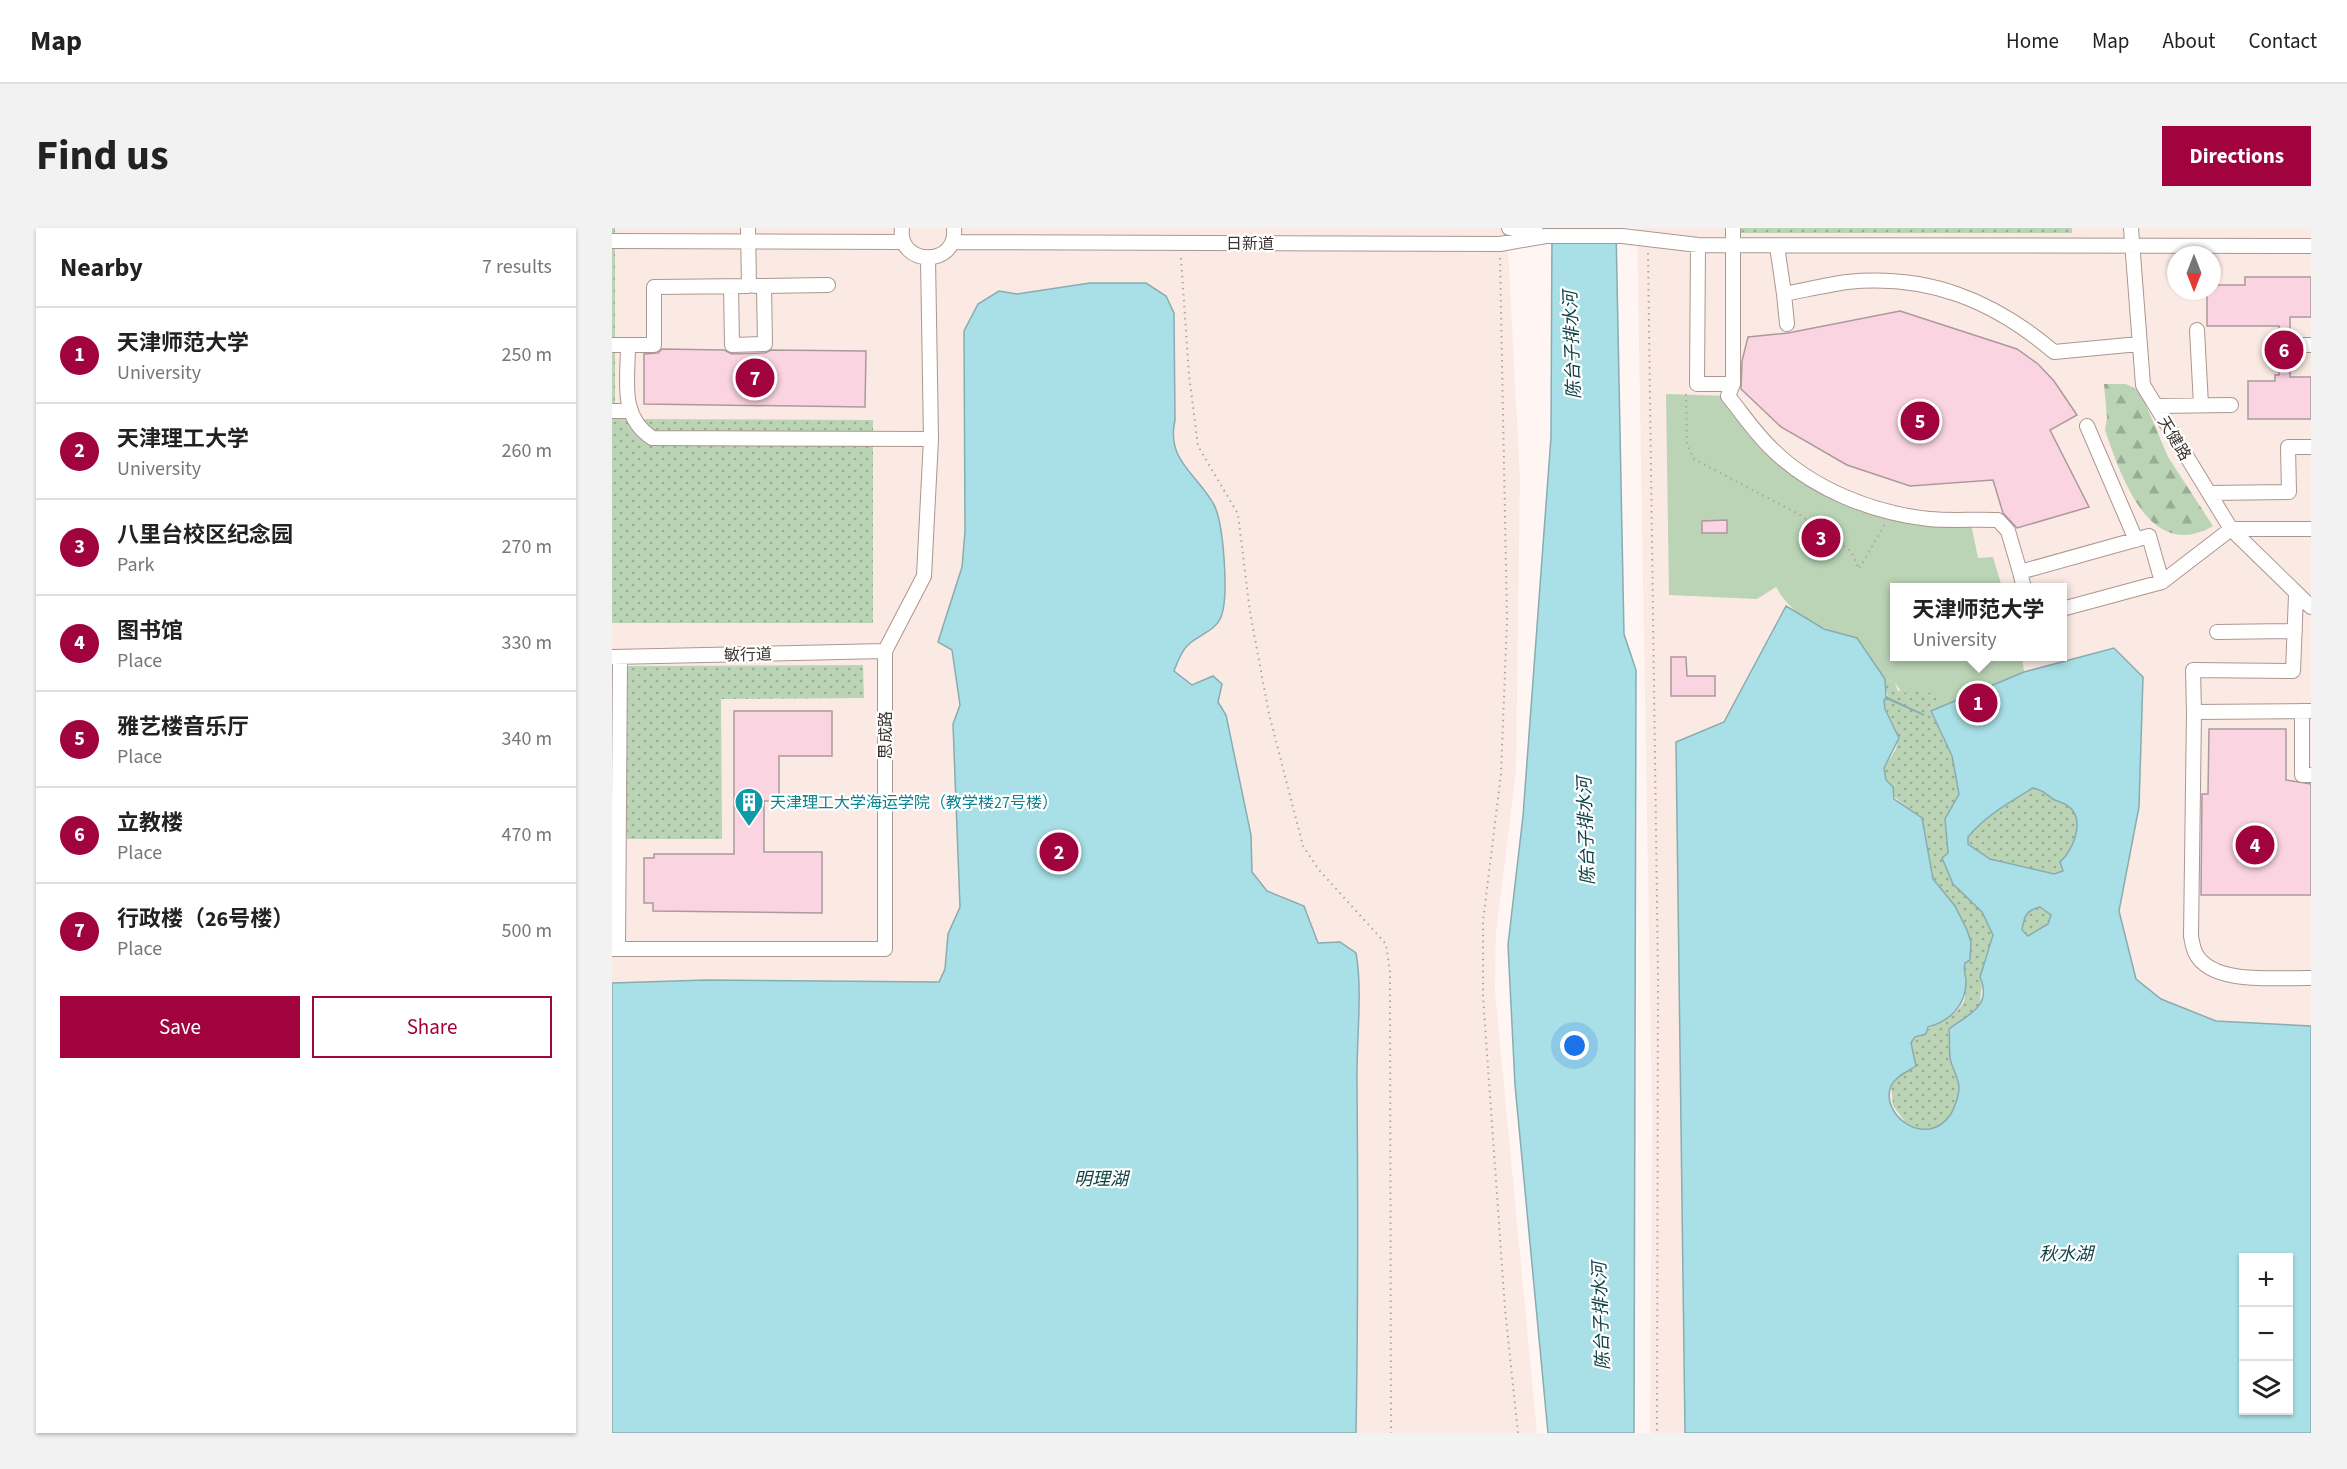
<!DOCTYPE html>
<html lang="en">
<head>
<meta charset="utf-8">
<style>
  :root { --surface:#fff; --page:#f2f2f2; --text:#222; --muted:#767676; --line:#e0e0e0; --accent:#a1033e }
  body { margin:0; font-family:"Source Sans 3","Noto Sans SC",sans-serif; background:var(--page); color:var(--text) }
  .controls { position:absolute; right:18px; bottom:18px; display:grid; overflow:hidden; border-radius:0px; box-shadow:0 2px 4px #0004 }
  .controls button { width:54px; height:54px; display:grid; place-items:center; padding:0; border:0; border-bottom:2px solid var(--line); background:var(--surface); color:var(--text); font:30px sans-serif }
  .compass { position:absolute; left:1555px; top:18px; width:54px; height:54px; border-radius:50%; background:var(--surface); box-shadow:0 2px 4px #0004; rotate:180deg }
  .you { position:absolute; left:963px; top:818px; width:21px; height:21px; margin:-15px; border:4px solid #fff; border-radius:50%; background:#1a73e8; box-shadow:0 0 0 9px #1a73e833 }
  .badge { display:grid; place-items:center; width:39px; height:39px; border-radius:50%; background:var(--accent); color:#fff; font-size:20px; font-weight:700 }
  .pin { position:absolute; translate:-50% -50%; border:3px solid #fff; box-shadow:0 2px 6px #0006 }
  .popup { position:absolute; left:1278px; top:355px; width:177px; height:78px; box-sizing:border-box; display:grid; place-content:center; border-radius:0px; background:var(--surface); filter:drop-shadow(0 2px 4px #0005); font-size:20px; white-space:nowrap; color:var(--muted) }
  .popup b { font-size:22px; color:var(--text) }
  .popup::after { content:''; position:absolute; left:50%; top:100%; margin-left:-12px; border:12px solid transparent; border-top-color:var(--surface) }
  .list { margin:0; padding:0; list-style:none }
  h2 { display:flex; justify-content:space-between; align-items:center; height:78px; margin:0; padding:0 24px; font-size:26px }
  h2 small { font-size:20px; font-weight:400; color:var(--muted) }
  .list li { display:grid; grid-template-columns:39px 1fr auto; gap:18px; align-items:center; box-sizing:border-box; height:96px; padding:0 24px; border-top:2px solid var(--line) }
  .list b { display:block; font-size:22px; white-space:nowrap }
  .list p { margin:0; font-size:20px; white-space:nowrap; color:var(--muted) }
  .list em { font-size:20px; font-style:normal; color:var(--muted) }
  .actions { display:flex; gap:12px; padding:18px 24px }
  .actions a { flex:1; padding:14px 0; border:2px solid var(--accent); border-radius:0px; text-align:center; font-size:21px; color:var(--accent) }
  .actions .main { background:var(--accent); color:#fff }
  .icon { flex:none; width:33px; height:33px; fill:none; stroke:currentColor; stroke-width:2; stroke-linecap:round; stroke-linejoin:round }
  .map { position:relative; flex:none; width:1699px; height:1205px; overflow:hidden; border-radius:0px }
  header { display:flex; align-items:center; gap:36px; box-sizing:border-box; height:84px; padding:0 30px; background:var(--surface); border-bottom:2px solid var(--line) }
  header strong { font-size:28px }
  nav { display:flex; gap:33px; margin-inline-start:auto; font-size:21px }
  .intro { display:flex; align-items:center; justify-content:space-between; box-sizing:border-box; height:144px; padding:0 36px }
  h1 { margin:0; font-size:42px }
  .button { padding:15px 27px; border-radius:0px; background:var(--accent); color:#fff; font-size:21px; font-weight:700 }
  main { display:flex; gap:36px; padding:0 36px }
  aside { flex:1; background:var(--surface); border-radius:0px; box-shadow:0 2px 4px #0004 }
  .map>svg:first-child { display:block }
  .built { fill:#fbeae3; fill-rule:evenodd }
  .grass { fill:url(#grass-dots) }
  .forest { fill:url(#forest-firs) }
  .park { fill:#bad4b5 }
  .water { fill:#a9dfe6; stroke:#89acb0; stroke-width:1.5; fill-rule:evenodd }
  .building { fill:#fad4e1; stroke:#ac989f; stroke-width:1.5 }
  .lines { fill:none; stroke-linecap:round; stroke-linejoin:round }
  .minor-casing { stroke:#aa9790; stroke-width:16 }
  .path { stroke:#aea5a2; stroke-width:2; stroke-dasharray:1.5 4.5; stroke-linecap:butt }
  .minor { stroke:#fff; stroke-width:14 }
  .labels { text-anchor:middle; stroke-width:4.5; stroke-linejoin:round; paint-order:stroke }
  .street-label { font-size:16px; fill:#3d3532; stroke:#fff }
  .culture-label { font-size:16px; fill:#0d838f; stroke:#fff; text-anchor:start }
  .water-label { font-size:18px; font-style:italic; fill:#104247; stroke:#fff }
</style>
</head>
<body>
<header>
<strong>Map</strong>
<nav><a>Home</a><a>Map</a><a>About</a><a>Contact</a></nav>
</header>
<div class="intro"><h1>Find us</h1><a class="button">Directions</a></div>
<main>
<aside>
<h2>Nearby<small>7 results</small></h2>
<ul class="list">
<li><span class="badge">1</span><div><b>天津师范大学</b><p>University</p></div><em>250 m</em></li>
<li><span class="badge">2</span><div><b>天津理工大学</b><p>University</p></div><em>260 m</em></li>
<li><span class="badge">3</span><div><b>八里台校区纪念园</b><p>Park</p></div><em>270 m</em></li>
<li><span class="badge">4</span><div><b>图书馆</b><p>Place</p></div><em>330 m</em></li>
<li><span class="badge">5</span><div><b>雅艺楼音乐厅</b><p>Place</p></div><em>340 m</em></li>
<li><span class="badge">6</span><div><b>立教楼</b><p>Place</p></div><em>470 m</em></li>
<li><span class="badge">7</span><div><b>行政楼（26号楼）</b><p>Place</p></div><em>500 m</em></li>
</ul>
<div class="actions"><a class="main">Save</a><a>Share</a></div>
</aside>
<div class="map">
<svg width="1699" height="1205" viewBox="0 0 1699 1205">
  <defs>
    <pattern id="grass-dots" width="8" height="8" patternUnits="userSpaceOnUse" patternTransform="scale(1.5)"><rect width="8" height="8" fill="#bad4b5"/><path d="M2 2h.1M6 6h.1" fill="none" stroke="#98ad94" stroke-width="1.8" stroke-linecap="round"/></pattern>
    <pattern id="forest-firs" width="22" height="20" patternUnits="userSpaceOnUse" patternTransform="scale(1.5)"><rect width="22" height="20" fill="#bad4b5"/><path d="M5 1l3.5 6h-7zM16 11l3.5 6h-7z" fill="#98ad94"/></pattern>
  </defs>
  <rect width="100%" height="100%" fill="#fff6f3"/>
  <path class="built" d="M0,0H895L908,250L904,544L884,705L883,762L925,1205H0Z
    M1025,0H1699V1205H1038L1040,886ZM1564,27H1600V63H1564ZM1282,360H1450V428H1282ZM1632,1030H1676V1182H1632Z"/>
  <path class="grass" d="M0,0H3V181H0Z
    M1128,0H1460V5H1128Z
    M0,191L261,192V395H0Z
    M251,437L252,470L109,471L110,611H15L14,438Z
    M1273,451L1283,455L1286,463L1301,459L1324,464V477L1317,480L1340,528L1347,566L1333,591L1341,656L1370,684L1381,707L1372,733L1368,776L1360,788L1337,801C1338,820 1347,842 1347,861C1345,892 1327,906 1298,900L1281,878L1279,858L1287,848L1304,838L1299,815C1311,798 1350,790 1353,769C1354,757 1350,746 1353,735L1358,732L1359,714L1355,702L1343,678L1321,651L1310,590C1296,580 1266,562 1272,541C1275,533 1284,525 1285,516C1288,500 1273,488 1272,472L1276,467L1272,459Z
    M1421,560C1432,563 1433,566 1441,571C1448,575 1456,575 1461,583C1471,598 1460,623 1448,634L1451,643L1442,646L1378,631L1356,616V609C1373,588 1398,574 1421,560Z
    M1428,679L1439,687L1436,696L1417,708L1410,702C1412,689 1414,682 1428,679Z"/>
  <path class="forest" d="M1492,156H1514L1528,163L1556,229L1601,298C1537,335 1509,248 1493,202L1495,190Z"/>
  <path class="park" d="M1054,166L1116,168L1160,221L1250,276L1358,291L1366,330L1381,329L1390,359L1282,360V428L1410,429L1412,444L1319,483L1317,480L1324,477V464L1308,466L1301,459L1291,466L1283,455L1273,451L1245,410C1210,401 1182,391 1164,359L1145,371L1057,367Z"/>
  <path class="water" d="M940,0H1004L1012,406L1024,442L1022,1205H936L903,857L896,717L911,588L939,209Z
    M478,55H534L554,68L562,85L563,192C554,232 584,245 601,275C612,293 617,370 609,389C603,404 585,407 575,418C569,424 565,435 562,443L580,457L601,448L610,456L606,474L614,487L639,607L640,644L655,663L692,678L706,715L728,714L744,725C751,762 744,817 745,857C746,973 746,1089 744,1205H0V755L94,752L327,754L333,741L336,706L348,679L341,496L348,477L340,422L326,414L350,339L353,303L352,103L366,76L387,63L405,66Z
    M1174,378L1212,401L1245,410L1273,451L1274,469L1312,487L1274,470L1272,472L1273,481L1287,510L1272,540L1274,552L1281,559L1282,571L1310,590L1321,651L1343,678L1355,702L1359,714L1358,732L1353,735C1351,743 1354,747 1354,754C1354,777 1338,793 1316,799L1314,806L1303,809L1299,815L1304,838C1295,844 1284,848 1279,858C1267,887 1315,922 1339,886C1343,878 1347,869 1347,860C1347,849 1339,839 1338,829C1337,820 1338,810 1337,801C1355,787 1381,779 1368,749L1381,707L1370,684L1341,656L1330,630L1336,625L1333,591L1347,566L1340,528L1319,483L1412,444L1502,420L1531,449L1527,579L1507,683L1524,751L1549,771L1604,793L1699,798V1205H1073L1064,514L1112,494ZM1421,560C1432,562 1433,566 1441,571C1448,575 1456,575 1461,583C1471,598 1460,623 1448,634L1451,643L1442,646L1378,631L1356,616V609C1373,588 1398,574 1421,560ZM1428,679L1439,687L1436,696L1416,708L1410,702C1412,689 1414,682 1428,679ZM1632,1030H1676V1182H1632Z"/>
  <path class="building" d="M1633,49H1699V89H1678V149H1699V191H1636V153H1663V147H1667V98H1595V63H1600V57H1633Z
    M1288,83L1405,121L1426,136L1442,153L1465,187L1438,202L1477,279L1405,300L1391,285L1381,252L1298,258L1235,237L1169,199L1129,161L1130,133L1136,109L1176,105Z
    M50,121L112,122L120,126L153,125L159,122L254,123L253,179L32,176V126L46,125Z
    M1115,292V305H1090V293Z
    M1059,429H1074L1075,448H1103V468H1059Z
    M122,483H220V528H167V573H152V624H210V685L41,683V675H32V630H42V626H122Z
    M1597,501H1674V552L1699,556V667H1589L1590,566H1596Z"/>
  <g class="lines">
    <g class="minor-casing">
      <path id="minor" d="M136,0L137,58L42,59V117H16C16,153 7,188 40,210L319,211
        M290,0C285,38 346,40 342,0
        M897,0L926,6
        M1519,0L1531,157L1619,301L1699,379
        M0,13L291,14
        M341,14L888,16L934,8H1010L1086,17L1699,18
        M1086,17L1085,156H1121V0
        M1165,18L1172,66C1193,62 1214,57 1235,54C1316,46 1381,72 1442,124L1527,116
        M119,58L120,117L153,116L152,58
        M143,58L216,57
        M1172,66L1175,96
        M1585,102L1589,177
        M0,117H16
        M1690,117H1699
        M1121,156L1116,168C1130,185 1143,205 1160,221C1200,261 1261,285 1317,291C1340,293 1363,291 1386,292L1396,303L1408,344
        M1544,178L1619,177
        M0,183H16
        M1475,198L1524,312
        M1597,265L1677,264L1676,219H1699
        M1412,360L1408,344L1537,308L1550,354
        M1450,381L1550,354L1619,301H1699
        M1605,404L1683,403
        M0,429L273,423
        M1690,483V547H1699
        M1699,483L1582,484L1579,708C1580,713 1581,721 1584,726C1601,758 1668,749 1699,750
        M1582,484L1581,442L1681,443L1684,367
        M0,721H273V423L312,348L319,211L316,30
        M6,721L8,429"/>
    </g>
    <path class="path" d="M1036,25L1046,748L1045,1205
      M569,30L577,147L586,218L626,286L638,384L657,486L691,618L707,642L774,716L778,744L779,1205
      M888,30L895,392L889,546L871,693V768L893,1081L906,1205
      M1074,166L1075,217L1082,231L1188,287L1239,323L1247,341L1273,296"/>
    <use href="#minor" class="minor"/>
  </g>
  <defs>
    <g id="building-pin" transform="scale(1.5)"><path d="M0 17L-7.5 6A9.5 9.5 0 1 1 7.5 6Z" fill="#0f9aa8" stroke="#fff"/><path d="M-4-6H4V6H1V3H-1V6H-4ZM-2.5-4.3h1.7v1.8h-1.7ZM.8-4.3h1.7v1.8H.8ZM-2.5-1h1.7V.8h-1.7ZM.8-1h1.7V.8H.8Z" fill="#fff"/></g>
  </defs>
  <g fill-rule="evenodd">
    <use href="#building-pin" x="137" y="574"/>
  </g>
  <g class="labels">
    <g class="street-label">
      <text x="638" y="21">日新道</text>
      <text transform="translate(1563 210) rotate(59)" y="6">天健路</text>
      <text transform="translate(136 426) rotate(-1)" y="6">敏行道</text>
      <text transform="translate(273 507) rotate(-90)" y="6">思成路</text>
    </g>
    <g class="culture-label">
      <text x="158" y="580">天津理工大学海运学院（教学楼27号楼）</text>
    </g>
    <g class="water-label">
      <text transform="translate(960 117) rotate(-92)" y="6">陈台子排水河</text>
      <text transform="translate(974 603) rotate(-92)" y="6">陈台子排水河</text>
      <text x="489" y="957">明理湖</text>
      <text x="1454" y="1032">秋水湖</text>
      <text transform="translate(989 1088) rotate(-92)" y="6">陈台子排水河</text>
    </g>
  </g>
</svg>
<div class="controls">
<button>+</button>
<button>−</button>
<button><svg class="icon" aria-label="layers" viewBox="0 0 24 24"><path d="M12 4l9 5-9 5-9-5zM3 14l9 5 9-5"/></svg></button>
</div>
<svg class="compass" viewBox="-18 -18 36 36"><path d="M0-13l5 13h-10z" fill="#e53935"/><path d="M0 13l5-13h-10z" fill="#767676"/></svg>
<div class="you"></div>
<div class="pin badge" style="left:1366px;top:475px">1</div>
<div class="popup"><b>天津师范大学</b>University</div>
<div class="pin badge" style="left:447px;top:624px">2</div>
<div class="pin badge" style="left:1209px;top:310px">3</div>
<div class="pin badge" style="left:1643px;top:617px">4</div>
<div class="pin badge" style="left:1308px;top:193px">5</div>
<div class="pin badge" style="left:1672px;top:122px">6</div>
<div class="pin badge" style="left:143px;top:150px">7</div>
</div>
</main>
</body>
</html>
